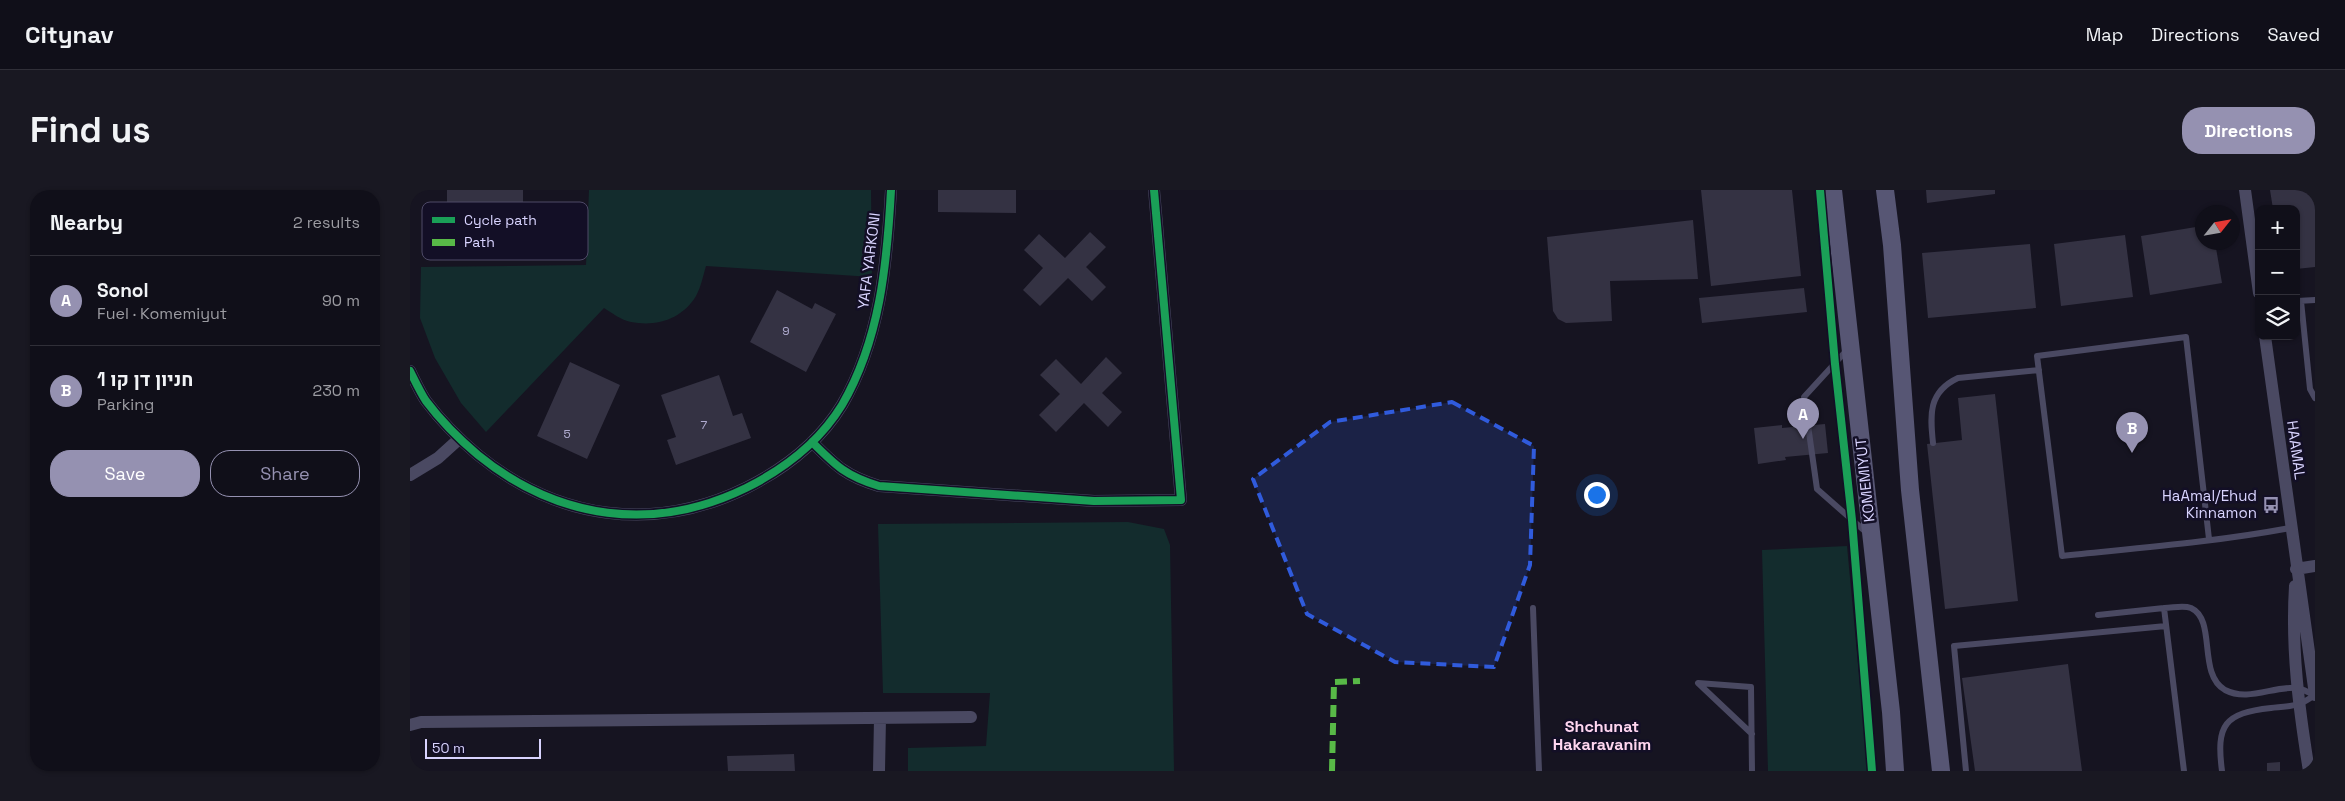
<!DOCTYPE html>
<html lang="en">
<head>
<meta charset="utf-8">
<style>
  :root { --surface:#100f19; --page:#191822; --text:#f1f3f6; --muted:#9c9ca2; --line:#302f38; --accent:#9591b1 }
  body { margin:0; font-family:"Space Grotesk",Heebo,sans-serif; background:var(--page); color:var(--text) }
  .controls { position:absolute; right:15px; top:15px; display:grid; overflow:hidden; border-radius:10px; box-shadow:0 1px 4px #0004 }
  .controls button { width:45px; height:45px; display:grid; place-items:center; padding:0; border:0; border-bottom:1px solid var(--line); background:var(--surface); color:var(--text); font:25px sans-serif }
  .compass { position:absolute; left:1785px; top:15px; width:45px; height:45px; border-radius:50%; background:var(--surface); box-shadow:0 1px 4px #0004; rotate:59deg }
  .scale { position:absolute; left:15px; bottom:12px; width:116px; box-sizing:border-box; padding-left:5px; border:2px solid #d9d4ff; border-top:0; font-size:14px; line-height:18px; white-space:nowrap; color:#d9d4ff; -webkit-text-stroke:4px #130f26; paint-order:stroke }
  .you { position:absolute; left:1186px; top:304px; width:18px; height:18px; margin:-12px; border:4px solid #fff; border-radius:50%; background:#1a73e8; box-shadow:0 0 0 8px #1a73e833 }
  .badge { display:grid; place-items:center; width:32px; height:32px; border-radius:50%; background:var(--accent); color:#fff; font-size:16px; font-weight:700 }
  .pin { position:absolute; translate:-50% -41px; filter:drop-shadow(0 1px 2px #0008) }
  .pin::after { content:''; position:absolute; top:26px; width:18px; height:15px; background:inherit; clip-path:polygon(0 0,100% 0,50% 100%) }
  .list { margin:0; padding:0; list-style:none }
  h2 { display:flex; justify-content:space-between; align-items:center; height:65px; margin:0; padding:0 20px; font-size:21px }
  h2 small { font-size:16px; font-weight:400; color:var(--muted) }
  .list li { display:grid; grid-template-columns:32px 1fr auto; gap:15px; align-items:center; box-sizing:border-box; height:90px; padding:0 20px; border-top:1px solid var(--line) }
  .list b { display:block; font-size:19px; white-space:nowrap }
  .list p { margin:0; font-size:16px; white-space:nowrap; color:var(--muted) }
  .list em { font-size:16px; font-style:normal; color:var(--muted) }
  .actions { display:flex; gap:10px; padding:15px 20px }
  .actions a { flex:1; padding:11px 0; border:1px solid var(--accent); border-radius:20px; text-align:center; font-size:18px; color:var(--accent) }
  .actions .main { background:var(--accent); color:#fff }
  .icon { flex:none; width:28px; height:28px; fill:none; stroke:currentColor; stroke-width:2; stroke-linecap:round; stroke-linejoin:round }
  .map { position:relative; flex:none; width:1905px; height:581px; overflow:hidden; border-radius:20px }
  header { display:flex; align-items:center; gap:30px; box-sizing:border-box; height:70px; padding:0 25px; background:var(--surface); border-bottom:1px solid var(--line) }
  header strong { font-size:24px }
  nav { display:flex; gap:28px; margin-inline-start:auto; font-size:18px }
  .intro { display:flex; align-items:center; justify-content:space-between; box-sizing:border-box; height:120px; padding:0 30px }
  h1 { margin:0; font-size:35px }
  .button { padding:12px 22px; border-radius:20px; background:var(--accent); color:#fff; font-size:18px; font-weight:700 }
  main { display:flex; gap:30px; padding:0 30px }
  aside { flex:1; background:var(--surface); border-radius:20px; box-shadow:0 1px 4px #0004 }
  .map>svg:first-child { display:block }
  .green { fill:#132c2d }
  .building { fill:#343243 }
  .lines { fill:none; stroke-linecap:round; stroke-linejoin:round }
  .lane { stroke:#4a4962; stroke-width:6 }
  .street { stroke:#4a4962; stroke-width:12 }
  .secondary { stroke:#575674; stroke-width:18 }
  .quiet { stroke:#58b947; stroke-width:6; stroke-dasharray:12 6; stroke-linecap:butt }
  .cycleway-casing { stroke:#130f26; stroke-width:11 }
  .cycleway { stroke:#1a9f57; stroke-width:8 }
  .marked { fill:#305bdc; fill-opacity:0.2; stroke:#305bdc; stroke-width:4; stroke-dasharray:10 6; stroke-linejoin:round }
  .labels { text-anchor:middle; stroke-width:5; stroke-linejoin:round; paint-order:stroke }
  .number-label { font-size:12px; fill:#b0acd0 }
  .street-label { font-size:15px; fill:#d9d4ff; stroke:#130f26 }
  .poi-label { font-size:15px; fill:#d9d4ff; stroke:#130f26; text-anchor:end }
  .neighbourhood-label { font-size:16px; font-weight:bold; fill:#ffd6f0; stroke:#130f26 }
  .key { fill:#130f26; stroke:#4e4a67; stroke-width:1 }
  .key-label { font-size:14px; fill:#d9d4ff }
</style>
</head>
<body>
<header>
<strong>Citynav</strong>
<nav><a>Map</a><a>Directions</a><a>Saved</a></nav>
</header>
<div class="intro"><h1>Find us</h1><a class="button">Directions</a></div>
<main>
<aside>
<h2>Nearby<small>2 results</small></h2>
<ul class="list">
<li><span class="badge">A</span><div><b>Sonol</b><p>Fuel · Komemiyut</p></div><em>90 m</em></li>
<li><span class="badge">B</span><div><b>חניון דן קו 1</b><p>Parking</p></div><em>230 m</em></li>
</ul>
<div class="actions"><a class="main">Save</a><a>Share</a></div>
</aside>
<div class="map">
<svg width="1905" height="581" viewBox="0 0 1905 581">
  <rect width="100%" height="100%" fill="#161421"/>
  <path class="green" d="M179,0H461L462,87L296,76C293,86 291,97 286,106C272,129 247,137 221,132C211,130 202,123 194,118L76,242L51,213L25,168L10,128L11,77L176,75Z
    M718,332L754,339L760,355L764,581H498V558L576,556L580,503H473L468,334Z
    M1437,356L1458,581H1358L1352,360Z"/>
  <path class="building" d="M37,0H113V13H37Z
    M528,0H606V23L528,22Z
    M1291,0H1382L1391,86L1301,96Z
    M1516,0H1585V4L1517,13Z
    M1860,0H1905V77L1886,79V19H1863Z
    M1283,30L1288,89L1200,91L1202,131L1156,133L1148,129L1143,121L1137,47Z
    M1792,36V52H1805L1812,93L1740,105L1731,46Z
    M680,42L696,57L676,77L696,97L682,111L658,88L630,116L613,100L633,78L614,60L629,44L655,68Z
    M1715,45L1723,107L1651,116L1644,54Z
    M1620,54L1626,118L1518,128L1512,63Z
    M1394,98L1397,122L1292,133L1289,108Z
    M367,100L402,119L405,113L426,124L396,182L340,152Z
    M696,167L712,183L692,203L712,222L698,237L674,213L646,242L629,225L650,204L630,185L646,169L671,194Z
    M160,172L210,195L177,269L127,246Z
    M309,185L323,226L332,223L341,248L266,275L257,250L266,247L251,205Z
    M1585,204L1608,411L1535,419L1517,254L1552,250L1548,208Z
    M1415,234L1418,263L1375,267L1376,270L1348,274L1344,238L1372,235V238Z
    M1658,474L1672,581H1565L1552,488Z
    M384,564L385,581H318L317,566Z
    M1870,572V581H1857V573Z"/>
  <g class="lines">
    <path class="lane" d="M1887,111L1905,110
      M1891,111L1900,199L1905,208
      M1437,160L1394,207L1407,299L1457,343
      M1523,253C1520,225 1518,202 1548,188L1629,180
      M1799,349L1776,147L1627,166L1652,366C1728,358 1805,352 1880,338
      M1123,418L1129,581
      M1688,425L1754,418
      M1342,544L1288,493L1341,497L1342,581
      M1556,581L1544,456L1756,436
      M1774,581L1754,418C1763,418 1773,415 1781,418C1807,430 1787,484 1815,500C1838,512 1863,496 1887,498C1893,499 1899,503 1905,505C1900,508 1894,513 1888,514C1880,517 1869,517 1861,518C1814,523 1806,535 1812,581"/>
    <path class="street" d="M1835,0L1849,103
      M1855,146L1905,505
      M0,181C5,191 10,202 16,211C31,231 49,249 68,265C148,330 244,343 336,298C374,279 410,251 432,215C470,150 477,74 481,0
      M402,252C426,276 436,286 469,296L684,311L771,310L744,0
      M0,285L28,268L49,249
      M1886,379L1905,376
      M1885,396C1881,459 1889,519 1899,581
      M0,535L11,532L561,527
      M469,581L470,528"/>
    <path class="secondary" d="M1423,0L1481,522L1485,581
      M1475,0L1482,55L1500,300L1531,581"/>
    <path class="quiet" d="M922,581L924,492L950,491"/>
    <g class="cycleway-casing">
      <path id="cycleway" d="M1410,0L1425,174L1442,330L1462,581
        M0,181C5,191 10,202 16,211C31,231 49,249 68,265C148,330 244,343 336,298C374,279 410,251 432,215C470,150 477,74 481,0
        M402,252C426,276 436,286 469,296L684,311L771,310L744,0"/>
    </g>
    <use href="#cycleway" class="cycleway"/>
  </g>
  <path class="marked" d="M1042,212L1124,256L1120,375L1084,477L985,472L897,424L843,289L920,232Z"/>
  <defs>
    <g id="bus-bare" transform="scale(1.35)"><path d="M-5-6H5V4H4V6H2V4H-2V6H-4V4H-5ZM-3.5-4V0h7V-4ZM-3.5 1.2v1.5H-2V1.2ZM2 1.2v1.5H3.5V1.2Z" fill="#9591b1" stroke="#130f26" stroke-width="2.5" paint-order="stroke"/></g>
  </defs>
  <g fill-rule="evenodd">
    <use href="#bus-bare" x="1861" y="315"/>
  </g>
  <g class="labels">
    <g class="number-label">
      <text x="376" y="145">9</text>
      <text x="294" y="239">7</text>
      <text x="157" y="248">5</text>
    </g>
    <g class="street-label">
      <text transform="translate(459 71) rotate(-83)" y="5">YAFA YARKONI</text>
      <text transform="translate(1886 260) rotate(82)" y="5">HAAMAL</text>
      <text transform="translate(1455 290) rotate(-96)" y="5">KOMEMIYUT</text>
    </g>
    <g class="poi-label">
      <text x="1847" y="311">HaAmal/Ehud<tspan x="1847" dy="17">Kinnamon</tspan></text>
    </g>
    <g class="neighbourhood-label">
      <text x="1192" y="542">Shchunat<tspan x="1192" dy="18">Hakaravanim</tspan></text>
    </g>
  </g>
  <rect x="12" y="12" width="166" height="58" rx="8" class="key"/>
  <rect x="22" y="27" width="23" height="6" fill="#1a9f57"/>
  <rect x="22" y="49" width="23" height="7" fill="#58b947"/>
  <g class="key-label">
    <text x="54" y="35">Cycle path</text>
    <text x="54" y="57">Path</text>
  </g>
</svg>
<div class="controls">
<button>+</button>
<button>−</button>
<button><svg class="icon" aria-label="layers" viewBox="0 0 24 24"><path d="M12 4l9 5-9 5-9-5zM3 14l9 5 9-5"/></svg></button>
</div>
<svg class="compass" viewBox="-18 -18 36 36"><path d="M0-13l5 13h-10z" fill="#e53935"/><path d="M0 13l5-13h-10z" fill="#9c9ca2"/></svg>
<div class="scale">50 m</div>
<div class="you"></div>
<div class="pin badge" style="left:1393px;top:249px">A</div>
<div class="pin badge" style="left:1722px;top:263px">B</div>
</div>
</main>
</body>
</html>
